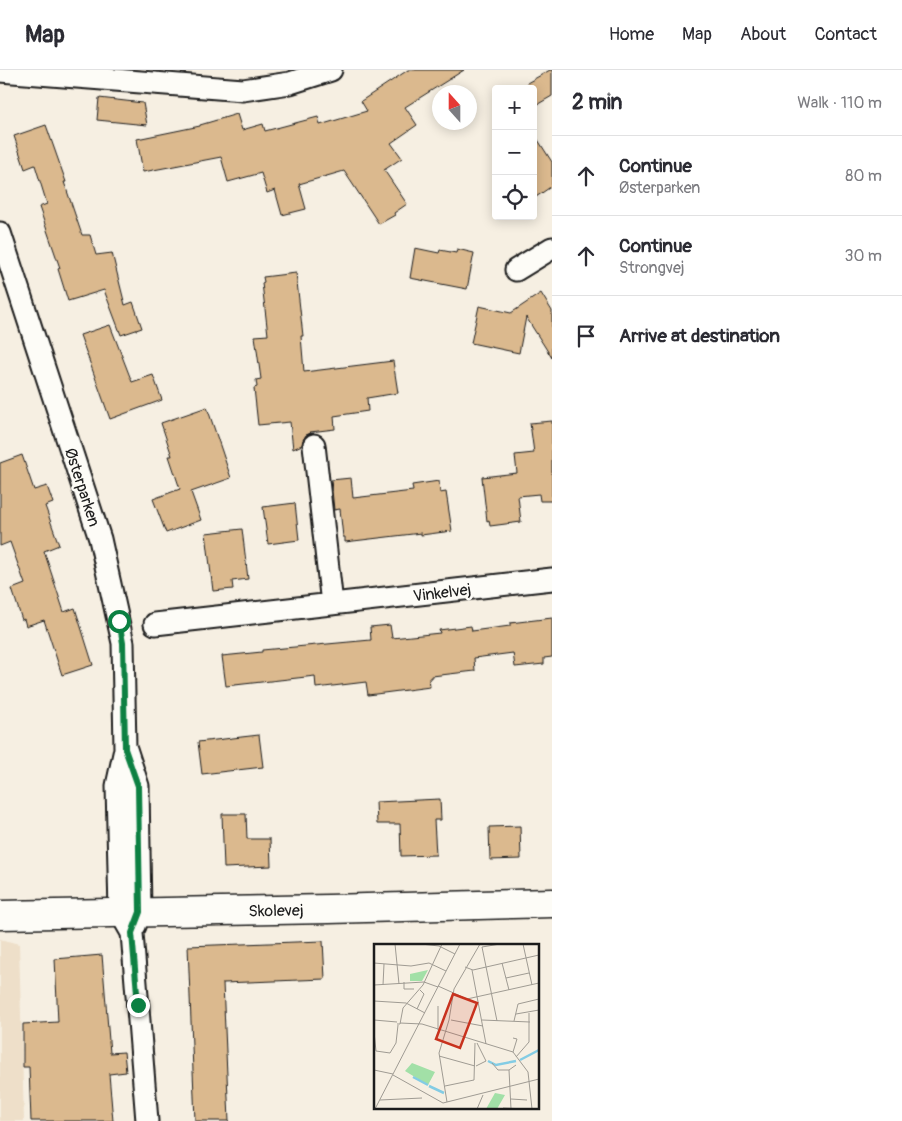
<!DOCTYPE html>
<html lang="en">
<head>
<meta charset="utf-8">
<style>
  :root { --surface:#fff; --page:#f7f7f7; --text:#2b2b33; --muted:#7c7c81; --line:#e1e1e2 }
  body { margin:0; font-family:Pangolin,sans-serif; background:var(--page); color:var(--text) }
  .controls { position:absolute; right:15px; top:15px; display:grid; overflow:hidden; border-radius:5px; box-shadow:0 2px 12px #0003 }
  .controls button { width:45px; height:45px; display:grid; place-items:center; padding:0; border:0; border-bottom:1px solid var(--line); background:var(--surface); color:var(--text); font:25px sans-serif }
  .compass { position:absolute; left:432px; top:15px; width:45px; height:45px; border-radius:50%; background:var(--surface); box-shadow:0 2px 12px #0003; rotate:339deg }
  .stop { position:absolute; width:15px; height:15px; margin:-11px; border:4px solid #0b8043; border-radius:50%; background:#fff }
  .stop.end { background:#0b8043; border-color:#fff; box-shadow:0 1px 5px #0008 }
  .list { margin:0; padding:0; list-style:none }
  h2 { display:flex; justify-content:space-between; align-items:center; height:65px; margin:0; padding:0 20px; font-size:21px }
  h2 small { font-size:16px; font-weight:400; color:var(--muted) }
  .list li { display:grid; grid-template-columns:32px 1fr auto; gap:15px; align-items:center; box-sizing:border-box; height:80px; padding:0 20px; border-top:1px solid var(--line) }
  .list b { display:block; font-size:19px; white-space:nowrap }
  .list p { margin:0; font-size:16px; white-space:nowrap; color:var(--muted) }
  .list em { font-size:16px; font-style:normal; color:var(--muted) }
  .icon { flex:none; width:28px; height:28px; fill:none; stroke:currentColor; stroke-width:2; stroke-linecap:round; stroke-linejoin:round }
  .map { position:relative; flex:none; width:552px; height:1051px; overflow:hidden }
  header { display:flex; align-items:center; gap:30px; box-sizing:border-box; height:70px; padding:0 25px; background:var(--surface); border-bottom:1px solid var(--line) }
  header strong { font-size:24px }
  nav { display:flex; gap:28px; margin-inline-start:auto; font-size:18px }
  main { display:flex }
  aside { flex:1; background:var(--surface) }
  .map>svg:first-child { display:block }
  .built { fill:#eedfc9 }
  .building { fill:#dbb98e; stroke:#1c1c1c }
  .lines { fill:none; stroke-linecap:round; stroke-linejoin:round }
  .street-casing { stroke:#1c1c1c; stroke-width:25 }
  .secondary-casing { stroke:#1c1c1c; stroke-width:31 }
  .street { stroke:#fdfcf7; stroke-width:21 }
  .secondary { stroke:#fdfcf7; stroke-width:28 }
  .route { stroke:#0b8043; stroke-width:6 }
  .labels { text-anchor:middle; stroke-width:5; stroke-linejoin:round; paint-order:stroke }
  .street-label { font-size:16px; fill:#1c1c1c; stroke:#fdfcf7 }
  .inset-river { fill:none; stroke:#83cce4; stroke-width:2.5 }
  .inset-road { fill:none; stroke:#9f9b93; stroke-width:1 }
  .view { fill:#c8321e; fill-opacity:0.15; stroke:#c8321e; stroke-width:2.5 }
  .inset-edge { fill:none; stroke:#1c1c1c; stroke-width:2.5 }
</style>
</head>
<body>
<header>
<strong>Map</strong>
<nav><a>Home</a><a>Map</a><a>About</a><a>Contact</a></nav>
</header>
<main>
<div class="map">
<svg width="552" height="1051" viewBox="0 0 552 1051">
  <rect width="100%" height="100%" fill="#f6efe2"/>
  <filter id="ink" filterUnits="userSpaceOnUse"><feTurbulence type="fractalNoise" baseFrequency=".02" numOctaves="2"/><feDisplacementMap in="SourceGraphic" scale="10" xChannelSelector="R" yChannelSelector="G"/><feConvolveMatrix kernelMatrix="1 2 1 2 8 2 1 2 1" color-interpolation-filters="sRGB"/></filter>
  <g filter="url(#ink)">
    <path class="built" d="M0,869L19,874L24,1051H0Z"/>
    <path class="building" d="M408,0H464L405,37L417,55L391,73L402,88L384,100L407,134L394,143L395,145L379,154L344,101L299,114L306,139L282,145L275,120L267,123L261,103L228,112L221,87L143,102L137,69L200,56V55L237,44L242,60L263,54L265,61L318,47L320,55L367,41L361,31Z
      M550,0H552V26L533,37V19H531L527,13Z
      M99,28L143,33L147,55L97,50Z
      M46,55L66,112H64L82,165H90L96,185L112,183L125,235L133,232L142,258L121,265L104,220L68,231L58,199L60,198L39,137L47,134L35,95L25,99L14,66Z
      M533,62L552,92V116L533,129Z
      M415,178L439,183L440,180L456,183L457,179L474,183L467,219L410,208Z
      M296,203L303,266H301L304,302L393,291L398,323L367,328L368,341L334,346L335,359L310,362L311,363L306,365L303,370L302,375L293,379L290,352L258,355L254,318L257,317L256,310L261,309L255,266L268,265L262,213L264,212L263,207Z
      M541,223L552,241V288L526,247L519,283L471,273L479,236L511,243Z
      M110,255L132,312L153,305L162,330L110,349L80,265Z
      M207,337L231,408L191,422L201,450L166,463L153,429L180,419L169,386H172L161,353Z
      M552,351V431H540L539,424L518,426L521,452L490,456L489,450L487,451L482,407L517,403L515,385L534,383L530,353Z
      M22,385L34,420L47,416L53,433L45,436L59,475L44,481L64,542L75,538L93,595L62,605L44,550L26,556L24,549L22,550L12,519L25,514L10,472L0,476V393Z
      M351,408L353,428L413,421L412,415L439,411L440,423L446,422L452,461L421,465V463L345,472V467H343L340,439L334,440L331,410Z
      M295,433L299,470L268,474L263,437Z
      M242,459L248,509L232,511L233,519L213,521L206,463Z
      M552,548V587L544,588V594L515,597L513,583L474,588L475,601L432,606V608H429L430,617L368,625L366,612L316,618L315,606L226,616L222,586L262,582V580L371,570L370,557L390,555L392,568L440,563L439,560L471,556L472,561L510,556V553Z
      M259,665L263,697L202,704L198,672Z
      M440,729L441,750H434L436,785L401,786L400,754H377L376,732Z
      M222,744H246L247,769H270L271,796L224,798Z
      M520,756L521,789L490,790L489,757Z
      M323,871L325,909L223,913L229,1051H195L188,876Z
      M102,885L110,983L124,982L126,1002L109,1004L113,1051H31L29,997H23V954L58,952L55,889Z"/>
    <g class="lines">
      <g class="street-casing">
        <path id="street" d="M0,1L243,20L290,13L331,0
          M0,163L100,469L123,573L125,679L117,716L120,842L132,863L147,1051
          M516,200L552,178
          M314,375L332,534
          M155,554L552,509
          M126,679L138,716L140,842L135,856"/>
      </g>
      <g class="secondary-casing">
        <path id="secondary" d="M0,845L329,839L552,833"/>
      </g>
      <use href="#street" class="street"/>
      <use href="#secondary" class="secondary"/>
    </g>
  </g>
  <g class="lines" filter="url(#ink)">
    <path class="route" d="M119,551L123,573L125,679L138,716L140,842L132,863L138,935"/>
  </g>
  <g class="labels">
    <g class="street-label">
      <text transform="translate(83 417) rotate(72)" y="6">Østerparken</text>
      <text transform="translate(442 522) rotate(-7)" y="6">Vinkelvej</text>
      <text transform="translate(276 840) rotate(-1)" y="6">Skolevej</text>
    </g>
  </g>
  <g transform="translate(374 874)">
    <rect width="165" height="165" fill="#f6efe2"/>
    <path d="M54,26L48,37H36V30ZM38,119L61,128L54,141L31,127ZM121,149L131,151L123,165H112Z" fill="#a2e0a7"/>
    <path class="inset-river" d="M146,116L165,106M114,117L122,121L142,117M39,133L54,141M55,142L70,149"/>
    <path class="inset-road" d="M21,0L25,40M47,0L65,2L81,10M149,0L158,41M0,19L37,22L55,19L72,27M128,19L135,46M91,23L99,26L165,11M98,26L112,100M132,34L155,29M30,38V45H40M0,41L50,38L64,43M9,41L10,20M64,42L93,55L165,39M0,57L32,59L51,69M64,62V86M43,65L50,50L46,46M142,70L165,66M0,76L23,78M77,76L109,82M108,76L156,78M123,77L108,3L126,0M140,77L144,60L165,55M26,79L48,80L139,108L154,128L158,165M23,80H26L29,64L49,41L68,0M0,88L2,107L16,109L22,99L24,81M139,108L143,95L139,94M65,112L101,122M142,113L155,98V69M118,119L124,126H135M102,122L112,117L103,99M0,126L19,130M19,131L69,159L165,135M71,142L100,136L101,99M137,155L153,156M6,156L48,154M73,158L65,109L75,76L80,45L106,0M129,164L153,165M1,165L86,0M103,165L109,151M137,165L135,126L142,121"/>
    <path class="view" d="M79,50L103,59L86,104L62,95Z"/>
    <rect width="165" height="165" class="inset-edge"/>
  </g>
</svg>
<div class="controls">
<button>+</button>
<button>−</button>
<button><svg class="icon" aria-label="locate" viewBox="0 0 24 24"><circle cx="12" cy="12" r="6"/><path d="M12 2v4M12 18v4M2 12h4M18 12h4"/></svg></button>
</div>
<svg class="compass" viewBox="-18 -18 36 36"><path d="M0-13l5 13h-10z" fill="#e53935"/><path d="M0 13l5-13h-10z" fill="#7c7c81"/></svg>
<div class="stop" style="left:119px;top:551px"></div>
<div class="stop end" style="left:138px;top:935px"></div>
</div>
<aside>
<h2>2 min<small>Walk · 110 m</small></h2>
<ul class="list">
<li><svg class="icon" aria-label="ahead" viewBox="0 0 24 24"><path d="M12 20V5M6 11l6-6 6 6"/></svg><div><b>Continue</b><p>Østerparken</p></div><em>80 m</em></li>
<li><svg class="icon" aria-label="ahead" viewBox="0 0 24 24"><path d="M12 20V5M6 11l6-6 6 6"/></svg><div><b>Continue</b><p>Strongvej</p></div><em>30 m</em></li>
<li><svg class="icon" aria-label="arrive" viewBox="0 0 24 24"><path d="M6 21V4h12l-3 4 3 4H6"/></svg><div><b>Arrive at destination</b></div></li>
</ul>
</aside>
</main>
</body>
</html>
